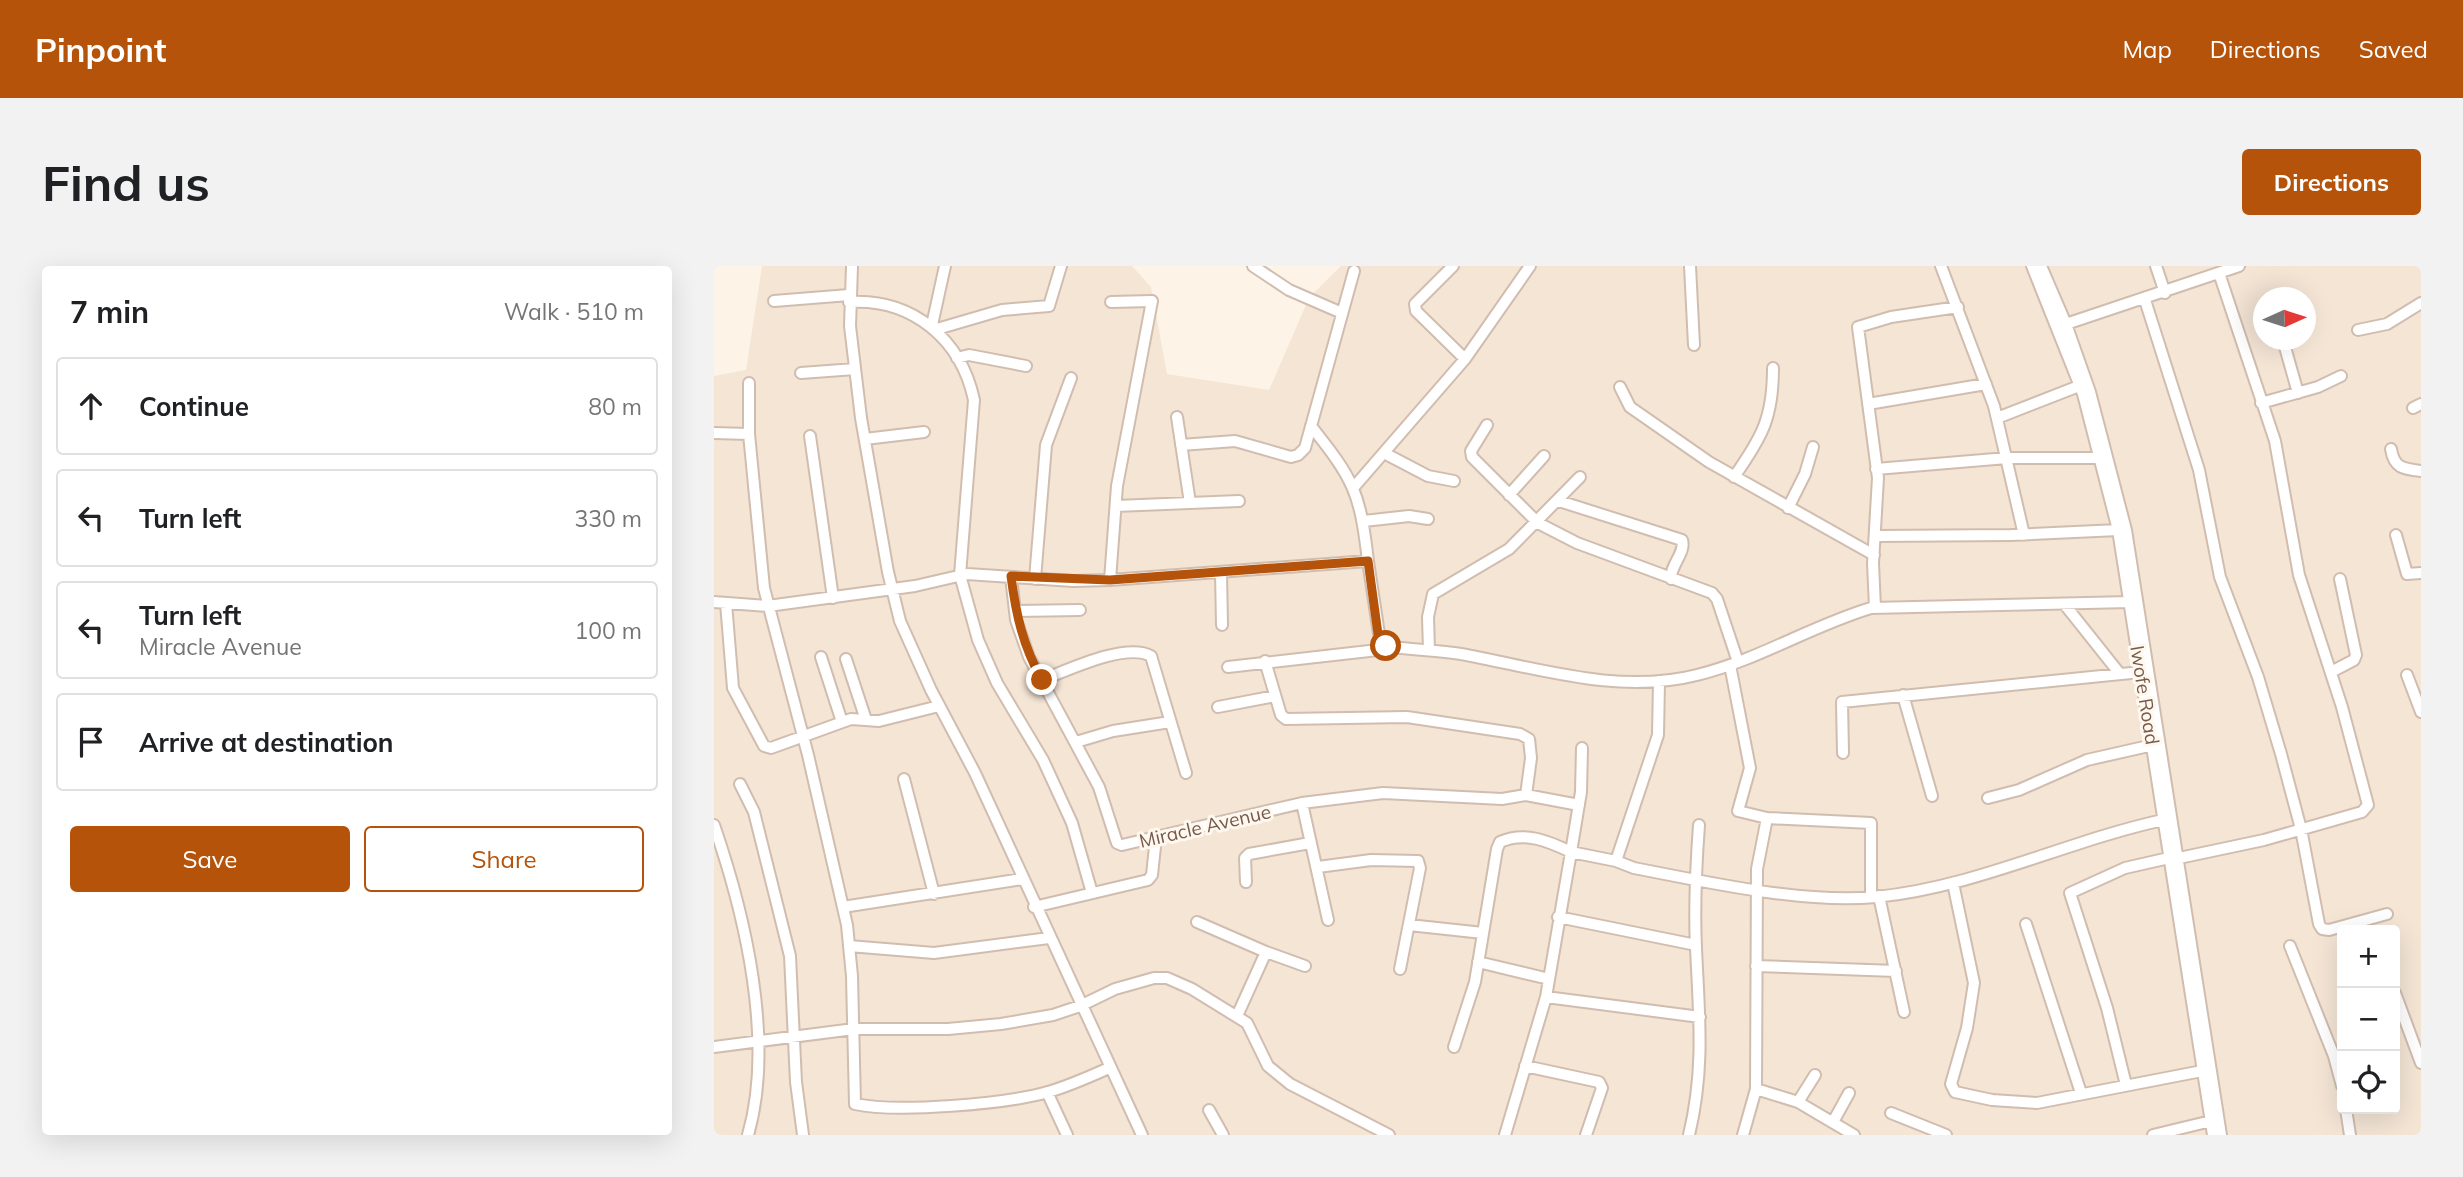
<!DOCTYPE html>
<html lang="en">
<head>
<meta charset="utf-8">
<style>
  :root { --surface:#fff; --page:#f2f2f2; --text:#202124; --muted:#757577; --line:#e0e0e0; --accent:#b45309 }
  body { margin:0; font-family:Mulish,sans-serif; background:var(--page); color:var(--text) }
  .controls { position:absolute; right:21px; bottom:21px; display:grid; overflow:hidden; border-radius:7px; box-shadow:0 7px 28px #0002 }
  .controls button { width:63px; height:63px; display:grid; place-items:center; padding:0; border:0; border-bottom:2px solid var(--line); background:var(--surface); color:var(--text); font:35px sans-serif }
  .compass { position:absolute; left:1539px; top:21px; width:63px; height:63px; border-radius:50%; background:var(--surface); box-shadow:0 7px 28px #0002; rotate:87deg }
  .stop { position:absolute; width:21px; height:21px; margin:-16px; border:5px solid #b45309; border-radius:50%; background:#fff }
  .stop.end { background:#b45309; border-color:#fff; box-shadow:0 2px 7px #0008 }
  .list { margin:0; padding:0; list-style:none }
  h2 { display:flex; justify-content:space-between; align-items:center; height:91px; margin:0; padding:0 28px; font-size:30px }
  h2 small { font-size:23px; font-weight:400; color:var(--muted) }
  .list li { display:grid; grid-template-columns:46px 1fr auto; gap:21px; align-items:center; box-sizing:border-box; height:98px; margin:0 14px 14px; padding:0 14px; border:2px solid var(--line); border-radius:7px }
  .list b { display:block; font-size:26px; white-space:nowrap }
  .list p { margin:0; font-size:23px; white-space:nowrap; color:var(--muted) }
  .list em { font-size:23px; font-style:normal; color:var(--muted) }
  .actions { display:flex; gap:14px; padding:21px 28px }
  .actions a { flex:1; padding:16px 0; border:2px solid var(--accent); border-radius:7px; text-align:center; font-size:24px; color:var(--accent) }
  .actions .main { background:var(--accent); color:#fff }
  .icon { flex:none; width:38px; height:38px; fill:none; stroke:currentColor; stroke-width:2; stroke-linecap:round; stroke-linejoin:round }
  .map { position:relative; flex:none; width:1707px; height:869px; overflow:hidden; border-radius:7px }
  header { display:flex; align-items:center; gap:42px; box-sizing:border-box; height:98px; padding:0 35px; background:var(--accent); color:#fff }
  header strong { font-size:33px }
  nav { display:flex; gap:38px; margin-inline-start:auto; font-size:24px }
  .intro { display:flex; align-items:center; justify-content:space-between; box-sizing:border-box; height:168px; padding:0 42px }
  h1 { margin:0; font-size:49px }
  .button { padding:18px 32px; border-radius:7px; background:var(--accent); color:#fff; font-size:24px; font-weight:700 }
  main { display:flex; gap:42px; padding:0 42px }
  aside { flex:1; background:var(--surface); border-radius:7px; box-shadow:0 7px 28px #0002 }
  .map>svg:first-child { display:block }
  .residential { fill:#f4e5d5; fill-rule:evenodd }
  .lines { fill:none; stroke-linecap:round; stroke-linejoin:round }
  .minor-casing { stroke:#d1bdaf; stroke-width:14 }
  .minor { stroke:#fff; stroke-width:10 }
  .route { stroke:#b45309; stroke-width:9 }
  .labels { text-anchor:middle; stroke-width:6; stroke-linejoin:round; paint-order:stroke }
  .street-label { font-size:19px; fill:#77594b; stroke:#fff8ee }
</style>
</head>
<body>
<header>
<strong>Pinpoint</strong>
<nav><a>Map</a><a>Directions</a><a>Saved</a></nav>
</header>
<div class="intro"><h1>Find us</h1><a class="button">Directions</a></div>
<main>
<aside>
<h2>7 min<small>Walk · 510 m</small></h2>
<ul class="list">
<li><svg class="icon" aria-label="ahead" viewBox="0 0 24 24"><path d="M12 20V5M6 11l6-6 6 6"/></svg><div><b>Continue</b></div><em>80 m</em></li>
<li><svg class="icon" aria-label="left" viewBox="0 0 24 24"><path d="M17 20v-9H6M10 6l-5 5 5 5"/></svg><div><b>Turn left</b></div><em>330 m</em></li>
<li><svg class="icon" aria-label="left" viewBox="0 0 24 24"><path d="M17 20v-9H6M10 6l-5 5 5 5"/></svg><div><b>Turn left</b><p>Miracle Avenue</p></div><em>100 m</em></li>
<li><svg class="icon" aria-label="arrive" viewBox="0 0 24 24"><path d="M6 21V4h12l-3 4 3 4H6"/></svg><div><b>Arrive at destination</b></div></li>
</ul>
<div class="actions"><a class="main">Save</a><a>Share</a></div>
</aside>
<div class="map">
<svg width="1707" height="869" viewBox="0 0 1707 869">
  <rect width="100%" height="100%" fill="#fdf4e7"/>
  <path class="residential" d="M48,0H418L437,21L453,108L555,124L595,32L627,0H1707V869H0V110L32,104ZM1549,32H1591V74H1549ZM1628,664H1681V843H1628Z"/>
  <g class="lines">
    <g class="minor-casing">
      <path id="minor" d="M138,0L136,60L147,152L174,306L186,355L217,424L261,507L428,869
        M539,0L575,24L628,47
        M739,0L701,38L702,45L751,93
        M976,0L980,79
        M1227,0L1280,140L1310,269
        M1318,0L1369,128L1404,264L1499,869
        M1327,0L1352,58L1376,126L1412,264L1507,869
        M1442,0L1451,27
        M1431,34L1485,204L1506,311L1544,411L1567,488L1587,563L1605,658L1608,663L1615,664L1673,648
        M60,35L135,29
        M135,36C198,32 247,73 260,134L246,309L264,374L283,417L329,494L358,557L378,627
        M1352,58L1525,0
        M218,59L231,0
        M223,63L288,44L335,40L347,0
        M1644,64L1673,58L1707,37
        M1569,74L1584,127
        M243,92L255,89L312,100
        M87,107L141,103
        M35,117V168L50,322L94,489L133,659L138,710L141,838C183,847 292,838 334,826C355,820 375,811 395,802
        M906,121L916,141L995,196L1160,289
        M1547,137L1604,121L1627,110
        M1154,138L1272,118
        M1699,142L1707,138
        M463,151L476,237
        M1283,152L1365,120
        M773,159L757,185L758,191L824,257L863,277L998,327L1003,333L1024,396
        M597,160C640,214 646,226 654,295
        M0,167L35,168
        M96,170L119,332
        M151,173L210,166
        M467,179L521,175L577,191L584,189L591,182L640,5
        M1677,183C1680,202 1689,203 1707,205
        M670,187L714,210L740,215
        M1162,203L1293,192H1387
        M1020,211C1048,171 1059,152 1059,102
        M640,221L751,93L816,0
        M795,229L830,190
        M845,235L968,274C972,287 956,299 957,313
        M402,240L525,235
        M1074,242L1091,208L1099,181
        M650,255L695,250L714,253
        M1682,269L1693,308L1707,307
        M1163,270L1297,269L1404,264
        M507,306L508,359
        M297,311L302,354L315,391L385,521L403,577L408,579L588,537L669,527L788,533L812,529L865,539
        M321,313L332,179L357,112
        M396,314L403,220L438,35L397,36
        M0,336L54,340L201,320L253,308L359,315L396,314L654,295L665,368L672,380C697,384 722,384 747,388C824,402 904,429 983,409C1044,394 1097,360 1157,342L1416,336
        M12,337L19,422L50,480L57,482L137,453L165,455L225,440
        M1351,339L1406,408
        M1161,342L1159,297L1164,212L1144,61L1177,51L1244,41
        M301,345L366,344
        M715,384L714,351L719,328L795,283L866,211
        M107,391L128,456
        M132,393L152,454
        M551,395L567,449L572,453L693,451L806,468L815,473L817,492L812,529
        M1016,399L1036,502L1024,545L1053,552L1157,557V631
        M514,401L664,384L672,380
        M1617,406L1640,394L1642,389L1626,313
        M1693,409L1707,446
        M328,414C354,404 412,376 437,390L472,507
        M1189,429L1218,530
        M504,441L561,430
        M362,476L399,465L456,456
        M1129,487L1128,436L1427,406
        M190,513L220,628
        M26,518L40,546L76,690L82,816L89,869
        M1274,532L1305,524L1373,494L1439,479
        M588,537L614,654
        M0,559C31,649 61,775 34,869
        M1465,592L1550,574L1648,546L1654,539L1628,441L1585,309L1561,175L1505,7
        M902,595L920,602C993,616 1089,638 1162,631C1262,621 1353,575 1449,554
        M604,601L657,594L704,595L706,602L686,703
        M532,616L531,592L535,588L596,577
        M1239,617L1260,717L1253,762L1237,818L1241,826L1278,834L1323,837L1488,805
        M1165,630L1190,746
        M129,641L308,613
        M320,641L434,614L438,609L442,571
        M844,651L982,679
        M483,656L552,686L523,750
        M1312,658L1367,827
        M695,659L769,667
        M135,680L220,687L335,672
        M1576,680L1620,790L1628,820
        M552,686L591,700
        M764,696L835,713
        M1042,700L1182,705
        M1681,727L1707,797
        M832,731L986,751
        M0,781L140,763H234L287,758L339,749L366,740L401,723L440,712H453L478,723L533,757L554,800L576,818L675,869
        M740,781L761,716L783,583L786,576C811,565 834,575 857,586L867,526L868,482
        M811,800L885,816L888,822L872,869
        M1412,819L1393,742L1356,627L1411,602L1455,592
        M1042,823L1084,836L1140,869
        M333,826L353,869
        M1084,836L1101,809
        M1632,843L1636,869
        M495,844L509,869
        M1177,847L1232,869
        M1119,856L1135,827
        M791,869L832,731L857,586L902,595L944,469L945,415
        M975,869C991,802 985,750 982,682C980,641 982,600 985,559
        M1029,869L1042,823L1043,603L1053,552
        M1439,869L1497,855"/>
    </g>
    <use href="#minor" class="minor"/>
  </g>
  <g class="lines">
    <path class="route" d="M328,414C309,380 302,349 297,310L396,314L654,295L664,368L672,380"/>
  </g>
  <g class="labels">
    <g class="street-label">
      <text transform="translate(1431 429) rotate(81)" y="7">Iwofe Road</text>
      <text transform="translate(491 560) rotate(-13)" y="7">Miracle Avenue</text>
    </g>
  </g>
</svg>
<div class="controls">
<button>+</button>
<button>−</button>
<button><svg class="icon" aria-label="locate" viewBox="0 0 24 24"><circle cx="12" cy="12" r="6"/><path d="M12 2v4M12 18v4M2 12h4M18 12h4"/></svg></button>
</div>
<svg class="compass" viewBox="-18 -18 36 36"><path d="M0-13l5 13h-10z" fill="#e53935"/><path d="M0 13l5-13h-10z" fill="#757577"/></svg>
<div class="stop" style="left:672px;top:380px"></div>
<div class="stop end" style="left:328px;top:414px"></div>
</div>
</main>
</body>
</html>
